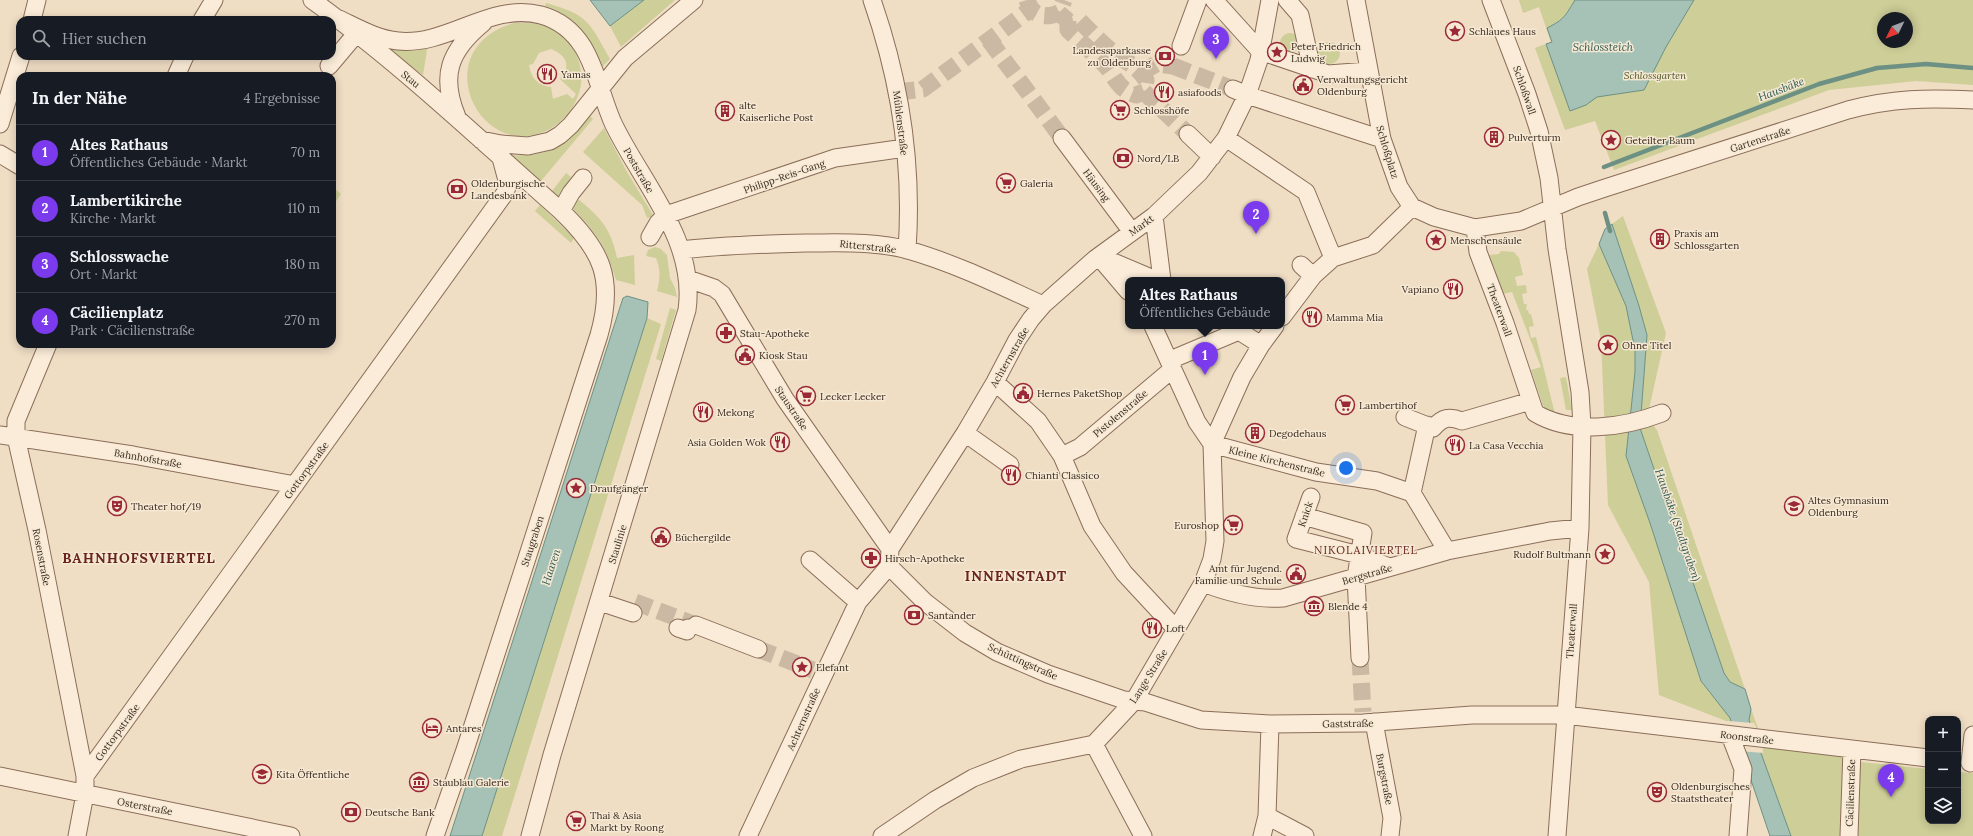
<!DOCTYPE html>
<html lang="de">
<head>
<meta charset="utf-8">
<style>
  :root { --surface:#171b24; --page:#242831; --text:#f1f3f6; --muted:#9ea1a6; --line:#363941; --accent:#7c3aed }
  body { margin:0; font-family:Lora,serif; background:var(--page); color:var(--text) }
  .controls { position:absolute; right:12px; bottom:12px; display:grid; overflow:hidden; border-radius:8px; box-shadow:0 2px 10px #0003 }
  .controls button { width:36px; height:36px; display:grid; place-items:center; padding:0; border:0; border-bottom:1px solid var(--line); background:var(--surface); color:var(--text); font:20px sans-serif }
  .compass { position:absolute; left:1877px; top:12px; width:36px; height:36px; border-radius:50%; background:var(--surface); box-shadow:0 2px 10px #0003; rotate:227deg }
  .you { position:absolute; left:1346px; top:468px; width:14px; height:14px; margin:-10px; border:3px solid #fff; border-radius:50%; background:#1a73e8; box-shadow:0 0 0 6px #1a73e833 }
  .badge { display:grid; place-items:center; width:26px; height:26px; border-radius:50%; background:var(--accent); color:#fff; font-size:13px; font-weight:700 }
  .pin { position:absolute; translate:-50% -33px; filter:drop-shadow(0 1px 2px #0008) }
  .pin::after { content:''; position:absolute; top:21px; width:14px; height:12px; background:inherit; clip-path:polygon(0 0,100% 0,50% 100%) }
  .popup { position:absolute; left:1125px; top:277px; width:160px; height:52px; box-sizing:border-box; display:grid; place-content:center; border-radius:8px; background:var(--surface); filter:drop-shadow(0 1px 3px #0005); font-size:13px; white-space:nowrap; color:var(--muted) }
  .popup b { font-size:15px; color:var(--text) }
  .popup::after { content:''; position:absolute; left:50%; top:100%; margin-left:-8px; border:8px solid transparent; border-top-color:var(--surface) }
  .list { margin:0; padding:0; list-style:none }
  h2 { display:flex; justify-content:space-between; align-items:center; height:52px; margin:0; padding:0 16px; font-size:17px }
  h2 small { font-size:13px; font-weight:400; color:var(--muted) }
  .list li { display:grid; grid-template-columns:26px 1fr auto; gap:12px; align-items:center; box-sizing:border-box; height:56px; padding:0 16px; border-top:1px solid var(--line) }
  .list b { display:block; font-size:15px; white-space:nowrap }
  .list p { margin:0; font-size:13px; white-space:nowrap; color:var(--muted) }
  .list em { font-size:13px; font-style:normal; color:var(--muted) }
  .icon { flex:none; width:22px; height:22px; fill:none; stroke:currentColor; stroke-width:2; stroke-linecap:round; stroke-linejoin:round }
  .map { position:relative; flex:none; width:1973px; height:836px; overflow:hidden }
  .search { position:absolute; background:var(--surface); box-shadow:0 2px 10px #0003; left:16px; top:16px; width:320px; height:44px; display:flex; align-items:center; gap:10px; box-sizing:border-box; padding:0 14px; border-radius:12px; color:var(--muted); font-size:15px }
  .panel { position:absolute; background:var(--surface); box-shadow:0 2px 10px #0003; left:16px; top:72px; width:320px; height:276px; border-radius:12px }
  .map>svg:first-child { display:block }
  .green { fill:#cece98; fill-rule:evenodd }
  .water { fill:#a6c2b7; stroke:#6c9184 }
  .pier { fill:#efddc4 }
  .lines { fill:none; stroke-linecap:round; stroke-linejoin:round }
  .stream { stroke:#6c9184; stroke-width:4.5 }
  .minor-tunnel { stroke:#cbb9a3; stroke-width:17; stroke-dasharray:17 8; stroke-linecap:butt }
  .minor-casing { stroke:#8b6e5a; stroke-width:19 }
  .minor { stroke:#faecd8; stroke-width:17 }
  .labels { text-anchor:middle; stroke-width:3; stroke-linejoin:round; paint-order:stroke }
  .poi-label { font-size:10px; fill:#3a291e; stroke:#f6e9d4; text-anchor:start }
  .park-label { font-size:10px; font-style:italic; fill:#505724; stroke:#f6e9d4 }
  .street-label { font-size:10px; fill:#3a291e; stroke:#f6e9d4 }
  .water-label { font-size:11px; font-style:italic; fill:#2d5a52; stroke:#f6e9d4 }
  .neighbourhood-label { font-size:11px; letter-spacing:1px; fill:#68241d; stroke:#f6e9d4 }
  .district-label { font-size:14px; font-weight:bold; letter-spacing:1px; fill:#68241d; stroke:#f6e9d4 }
</style>
</head>
<body>
<div class="map">
<svg width="1973" height="836" viewBox="0 0 1973 836">
  <rect width="100%" height="100%" fill="#efddc4"/>
  <path class="green" d="M644,0H675L621,47L610,26Z
    M1519,0H1973V85L1916,81L1829,90L1614,170L1595,121L1565,130L1535,48L1551,42L1539,7L1523,13ZM1883,18H1907V42H1883Z
    M546,3C589,15 589,22 610,59L601,68C587,41 577,15 545,6Z
    M514,23C526,23 538,22 550,27C574,39 587,68 579,93C574,109 561,124 546,131C477,162 426,48 514,23ZM551,49C566,55 572,66 560,79L576,94L573,99L567,94L553,99L551,87C538,86 531,78 529,65L533,64L539,53Z
    M1280 43a10 10 0 1 1 20 0a10 10 0 1 1-20 0Z
    M1318 53a11 11 0 1 1 22 0a11 11 0 1 1-22 0Z
    M428,44L423,75L391,52L389,48Z
    M590,116L593,119L541,181L512,155C551,157 566,145 590,116Z
    M604,128L627,172L653,215V217L647,218L642,205L583,152Z
    M566,173L571,177L559,197L552,191Z
    M334,188L341,194L332,207V191Z
    M577,198C600,217 611,228 617,258L634,255L635,285L616,280C606,246 596,232 571,207Z
    M540,205L574,238L571,243L535,211Z
    M1623,216L1666,333L1647,418L1657,430L1745,689L1730,682L1724,673L1640,428L1647,335L1639,306L1612,224Z
    M1599,244L1626,306L1635,350V372L1626,456L1650,523L1701,681L1730,718L1749,720L1751,709L1762,739L1852,749L1849,836H1791L1761,753L1763,752L1762,739L1754,723L1726,721L1659,695L1649,582L1608,505L1601,340L1587,269Z
    M655,247L661,249L667,255L670,278L675,288L677,297L657,291C660,279 661,270 656,258L646,256L648,250Z
    M1501,251L1514,252L1519,258L1523,275L1515,277L1517,286L1526,285L1527,293L1522,294L1524,304H1527L1526,310H1528L1529,314H1531L1534,326L1529,327L1531,338L1536,337L1556,418L1544,408L1531,370L1541,367L1512,292L1502,294L1489,255L1499,254Z
    M670,308L676,310L661,361L656,359Z
    M647,318L661,324L502,836H482Z
    M1566,377L1572,410H1566L1560,378Z
    M1861,762L1928,769V821H1958V772L1973,773V836H1853V771Z"/>
  <path class="water" d="M590,0H644L610,26Z
    M1575,0H1694L1666,47L1644,90L1597,97L1586,105L1570,111L1546,44L1552,42L1547,28C1565,19 1565,16 1575,0Z
    M1612,224L1639,306L1647,335L1640,428L1724,673L1730,682L1745,689L1751,709L1749,720L1791,836H1770L1730,718L1701,681L1650,523L1626,456L1635,372V350L1626,306L1599,244L1605,229Z
    M627,296L648,302L647,318L482,836H450L623,298Z"/>
  <path class="pier" d="M1729,721L1752,723L1763,753L1739,751Z"/>
  <g class="lines">
    <path class="stream" d="M1604,167L1819,84L1877,68L1926,64L1973,68
      M1605,213L1610,231"/>
    <path class="minor-tunnel" d="M1027,0C1032,16 1044,19 1059,13L1064,0
      M1059,13L1068,21L1078,19C1090,31 1102,44 1115,54C1129,65 1135,63 1146,80L1144,92
      M1068,21V30C1080,41 1092,52 1103,63C1117,77 1115,88 1136,95L1144,92
      M989,40L1062,138
      M1173,66L1233,89
      M1141,73L1156,64L1173,66L1177,56
      M898,92L923,89L1031,9
      M1144,92L1188,134
      M635,602L696,625
      M758,649L813,670
      M1360,658L1363,712"/>
    <g class="minor-casing">
      <path id="minor" d="M312,0C400,63 479,139 561,211C602,250 615,279 599,335L465,750L435,836
        M872,0C900,80 913,165 907,250
        M1214,0L1260,51L1328,74L1369,71
        M1287,0L1300,15L1312,69
        M1356,0L1382,139L1399,187L1412,207L1434,217L1475,228L1521,221L1578,197L1605,188L1848,110C1893,98 1927,98 1973,100
        M1491,0L1527,94L1539,131L1549,178L1557,249L1580,392L1582,426L1580,528L1557,836
        M339,19C358,28 377,39 398,41C449,46 489,2 541,15C559,20 573,31 583,47C597,70 602,98 613,123C641,182 697,240 687,310L552,755L530,836
        M32,20L37,0
        M202,20L214,0
        M1181,46L1198,0
        M329,66L356,34
        M176,76L185,56
        M1233,89L1247,95L1382,139
        M457,117C440,76 449,51 483,23
        M0,124L21,56
        M1188,134L1212,157
        M1062,138L1132,232
        M1226,138L1306,192L1333,258
        M481,140L501,144L528,146L550,141L560,135L571,125L625,58L694,0
        M0,154L20,166
        M561,211L571,193L583,178
        M1154,216L1162,280
        M1475,228L1478,252L1505,323L1535,413C1572,435 1623,428 1662,413
        M650,237L658,223L666,215L835,158L905,148
        M682,250C723,245 764,244 806,243C839,243 875,241 908,250C954,263 999,285 1043,305
        M1099,256L1156,280
        M1100,258L1128,291
        M1301,265L1313,276
        M688,279L714,288L722,294L785,399L890,549
        M1282,317L1313,276L1333,258L1373,245L1412,207
        M1153,326L1197,422L1212,444
        M48,344L16,421V437L37,530L85,776V794L77,836
        M995,382L1038,421L1062,456L1092,526L1124,573L1176,629
        M1405,417L1433,428C1443,417 1449,416 1462,421L1531,401
        M965,433L1010,465
        M0,435L133,455L295,485
        M1212,444L1316,472L1377,481L1412,493L1447,551
        M1062,456L1080,447L1169,372L1175,358L1239,331L1261,345
        M1412,493L1427,425
        M1311,497L1296,539L1359,555L1389,567
        M1304,516L1363,533L1356,577L1360,658
        M810,560L858,602
        M889,566L925,602L965,633L997,652L1048,674L1124,700L1145,702L1201,720L1270,724L1363,723L1472,715H1565L1928,758
        M1203,583C1229,593 1256,600 1283,598L1447,551L1550,531L1580,528
        M600,602L633,613
        M696,625L758,649
        M678,628L687,631L688,628
        M1374,722L1392,818L1390,836
        M1270,724L1267,816L1305,836
        M1730,735L1743,769L1738,836
        M1094,744L1143,836
        M1970,763L1973,735
        M0,776L291,836
        M85,776L505,193L508,184L501,158
        M748,836L858,602L889,566L890,549L965,433L995,382L1017,340L1031,319L1043,305L1095,259L1154,216L1199,173L1226,138L1247,95L1259,60L1270,0
        M882,836L935,800L973,778L1021,759L1094,744L1134,701L1203,583L1212,559L1215,541L1212,444L1242,377L1261,345L1275,326
        M1262,836L1267,816
        M1849,836L1852,749"/>
    </g>
    <use href="#minor" class="minor"/>
  </g>
  <defs>
    <g id="sight-ring" transform="scale(1)"><circle r="9.5" fill="#f6e9d4" stroke="#9b2837" stroke-width="1.5"/><path d="M0-6L1.8-2.2L6-1.7L2.9 1.2L3.7 5.4L0 3.3L-3.7 5.4L-2.9 1.2L-6-1.7L-1.8-2.2Z" fill="#9b2837"/></g>
    <g id="bank-ring" transform="scale(1)"><circle r="9.5" fill="#f6e9d4" stroke="#9b2837" stroke-width="1.5"/><path d="M-6-4H6V4H-6ZM0-2.3a2.3 2.3 0 1 0 0 4.6a2.3 2.3 0 1 0 0-4.6Z" fill="#9b2837"/></g>
    <g id="restaurant-ring" transform="scale(1)"><circle r="9.5" fill="#f6e9d4" stroke="#9b2837" stroke-width="1.5"/><path d="M-5-6h1v4h1v-4h1v4h1v-4h1v5L-1.5 .5V6h-2V.5L-5-1ZM5-6V6H3V1.5H1.5Q1.5-4 5-6Z" fill="#9b2837"/></g>
    <g id="civic-ring" transform="scale(1)"><circle r="9.5" fill="#f6e9d4" stroke="#9b2837" stroke-width="1.5"/><path d="M-.6-6.5H3V-4.5H.6V-3L4-1V1h2V6H-6V1h2V-1L-.6-3ZM-1.2 2.5V6h2.4V2.5Z" fill="#9b2837"/></g>
    <g id="supermarket-ring" transform="scale(1)"><circle r="9.5" fill="#f6e9d4" stroke="#9b2837" stroke-width="1.5"/><path d="M-6-5.5h2.5l.6 2H6L4.5 2H-2.5L-4.4-4H-6ZM-1.5 3.2a1.3 1.3 0 1 0 .1 0ZM3 3.2a1.3 1.3 0 1 0 .1 0Z" fill="#9b2837"/></g>
    <g id="building-ring" transform="scale(1)"><circle r="9.5" fill="#f6e9d4" stroke="#9b2837" stroke-width="1.5"/><path d="M-4-6H4V6H1V3H-1V6H-4ZM-2.5-4.3h1.7v1.8h-1.7ZM.8-4.3h1.7v1.8H.8ZM-2.5-1h1.7V.8h-1.7ZM.8-1h1.7V.8H.8Z" fill="#9b2837"/></g>
    <g id="pharmacy-ring" transform="scale(1)"><circle r="9.5" fill="#f6e9d4" stroke="#9b2837" stroke-width="1.5"/><path d="M-2-6h4v4h4v4h-4v4h-4v-4h-4v-4h4Z" fill="#9b2837"/></g>
    <g id="theatre-ring" transform="scale(1)"><circle r="9.5" fill="#f6e9d4" stroke="#9b2837" stroke-width="1.5"/><path d="M-5-5.5Q0-4 5-5.5V0Q5 5 0 6Q-5 5-5 0ZM-3.3-2.5H-1v1.5H-3.3ZM1-2.5H3.3v1.5H1ZM-2.8 1Q0 5.5 2.8 1Z" fill="#9b2837"/></g>
    <g id="school-ring" transform="scale(1)"><circle r="9.5" fill="#f6e9d4" stroke="#9b2837" stroke-width="1.5"/><path d="M0-5L7-2L0 1L-7-2ZM-4 1L0 2.5L4 1V4Q0 6-4 4Z" fill="#9b2837"/></g>
    <g id="museum-ring" transform="scale(1)"><circle r="9.5" fill="#f6e9d4" stroke="#9b2837" stroke-width="1.5"/><path d="M0-6L6-3V-2H-6V-3ZM-5-1h2V3h-2ZM-1-1h2V3h-2ZM3-1h2V3H3ZM-6 4H6V6H-6Z" fill="#9b2837"/></g>
    <g id="hotel-ring" transform="scale(1)"><circle r="9.5" fill="#f6e9d4" stroke="#9b2837" stroke-width="1.5"/><path d="M-6-4.5h1.5V1H6V5H4.5V3h-9V5H-6ZM-4 0a1.8 1.8 0 1 1 3.6 0ZM.5 0V-2.5h3Q6-2.5 6 0Z" fill="#9b2837"/></g>
  </defs>
  <g fill-rule="evenodd">
    <use href="#sight-ring" x="1455" y="31"/>
    <use href="#sight-ring" x="1277" y="52"/>
    <use href="#bank-ring" x="1165" y="56"/>
    <use href="#restaurant-ring" x="547" y="74"/>
    <use href="#civic-ring" x="1303" y="85"/>
    <use href="#restaurant-ring" x="1164" y="92"/>
    <use href="#supermarket-ring" x="1120" y="110"/>
    <use href="#building-ring" x="725" y="111"/>
    <use href="#building-ring" x="1494" y="137"/>
    <use href="#sight-ring" x="1611" y="140"/>
    <use href="#bank-ring" x="1123" y="158"/>
    <use href="#supermarket-ring" x="1006" y="183"/>
    <use href="#bank-ring" x="457" y="189"/>
    <use href="#building-ring" x="1660" y="239"/>
    <use href="#sight-ring" x="1436" y="240"/>
    <use href="#restaurant-ring" x="1453" y="289"/>
    <use href="#restaurant-ring" x="1312" y="317"/>
    <use href="#pharmacy-ring" x="726" y="333"/>
    <use href="#sight-ring" x="1608" y="345"/>
    <use href="#civic-ring" x="745" y="355"/>
    <use href="#civic-ring" x="1023" y="393"/>
    <use href="#supermarket-ring" x="806" y="396"/>
    <use href="#supermarket-ring" x="1345" y="405"/>
    <use href="#restaurant-ring" x="703" y="412"/>
    <use href="#building-ring" x="1255" y="433"/>
    <use href="#restaurant-ring" x="780" y="442"/>
    <use href="#restaurant-ring" x="1455" y="445"/>
    <use href="#restaurant-ring" x="1011" y="475"/>
    <use href="#sight-ring" x="576" y="488"/>
    <use href="#theatre-ring" x="117" y="506"/>
    <use href="#school-ring" x="1794" y="506"/>
    <use href="#supermarket-ring" x="1233" y="525"/>
    <use href="#civic-ring" x="661" y="537"/>
    <use href="#sight-ring" x="1605" y="554"/>
    <use href="#pharmacy-ring" x="871" y="558"/>
    <use href="#civic-ring" x="1296" y="574"/>
    <use href="#museum-ring" x="1314" y="606"/>
    <use href="#bank-ring" x="914" y="615"/>
    <use href="#restaurant-ring" x="1152" y="628"/>
    <use href="#sight-ring" x="802" y="667"/>
    <use href="#hotel-ring" x="432" y="728"/>
    <use href="#school-ring" x="262" y="774"/>
    <use href="#museum-ring" x="419" y="782"/>
    <use href="#theatre-ring" x="1657" y="792"/>
    <use href="#bank-ring" x="351" y="812"/>
    <use href="#supermarket-ring" x="576" y="821"/>
  </g>
  <g class="labels">
    <g class="poi-label">
      <text x="1469" y="35">Schlaues Haus</text>
      <text x="1291" y="50">Peter Friedrich<tspan x="1291" dy="12">Ludwig</tspan></text>
      <text x="1151" y="54" text-anchor="end">Landessparkasse<tspan x="1151" dy="12">zu Oldenburg</tspan></text>
      <text x="561" y="78">Yamas</text>
      <text x="1317" y="83">Verwaltungsgericht<tspan x="1317" dy="12">Oldenburg</tspan></text>
      <text x="1178" y="96">asiafoods</text>
      <text x="739" y="109">alte<tspan x="739" dy="12">Kaiserliche Post</tspan></text>
      <text x="1134" y="114">Schlosshöfe</text>
      <text x="1508" y="141">Pulverturm</text>
      <text x="1625" y="144">Geteilter Baum</text>
      <text x="1137" y="162">Nord/LB</text>
      <text x="471" y="187">Oldenburgische<tspan x="471" dy="12">Landesbank</tspan></text>
      <text x="1020" y="187">Galeria</text>
      <text x="1674" y="237">Praxis am<tspan x="1674" dy="12">Schlossgarten</tspan></text>
      <text x="1450" y="244">Menschensäule</text>
      <text x="1439" y="293" text-anchor="end">Vapiano</text>
      <text x="1326" y="321">Mamma Mia</text>
      <text x="740" y="337">Stau-Apotheke</text>
      <text x="1622" y="349">Ohne Titel</text>
      <text x="759" y="359">Kiosk Stau</text>
      <text x="1037" y="397">Hernes PaketShop</text>
      <text x="820" y="400">Lecker Lecker</text>
      <text x="1359" y="409">Lambertihof</text>
      <text x="717" y="416">Mekong</text>
      <text x="1269" y="437">Degodehaus</text>
      <text x="766" y="446" text-anchor="end">Asia Golden Wok</text>
      <text x="1469" y="449">La Casa Vecchia</text>
      <text x="1025" y="479">Chianti Classico</text>
      <text x="590" y="492">Draufgänger</text>
      <text x="1808" y="504">Altes Gymnasium<tspan x="1808" dy="12">Oldenburg</tspan></text>
      <text x="131" y="510">Theater hof/19</text>
      <text x="1219" y="529" text-anchor="end">Euroshop</text>
      <text x="675" y="541">Büchergilde</text>
      <text x="1591" y="558" text-anchor="end">Rudolf Bultmann</text>
      <text x="885" y="562">Hirsch-Apotheke</text>
      <text x="1282" y="572" text-anchor="end">Amt für Jugend.<tspan x="1282" dy="12">Familie und Schule</tspan></text>
      <text x="1328" y="610">Blende 4</text>
      <text x="928" y="619">Santander</text>
      <text x="1166" y="632">Loft</text>
      <text x="816" y="671">Elefant</text>
      <text x="446" y="732">Antares</text>
      <text x="276" y="778">Kita Öffentliche</text>
      <text x="433" y="786">Staublau Galerie</text>
      <text x="1671" y="790">Oldenburgisches<tspan x="1671" dy="12">Staatstheater</tspan></text>
      <text x="365" y="816">Deutsche Bank</text>
      <text x="590" y="819">Thai &amp; Asia<tspan x="590" dy="12">Markt by Roong</tspan></text>
    </g>
    <g class="park-label">
      <text x="1655" y="79">Schlossgarten</text>
    </g>
    <g class="street-label">
      <text transform="translate(411 79) rotate(39)" y="4">Stau</text>
      <text transform="translate(1525 90) rotate(71)" y="4">Schloßwall</text>
      <text transform="translate(901 123) rotate(83)" y="4">Mühlenstraße</text>
      <text transform="translate(1760 139) rotate(-18)" y="4">Gartenstraße</text>
      <text transform="translate(1388 152) rotate(73)" y="4">Schloßplatz</text>
      <text transform="translate(639 170) rotate(60)" y="4">Poststraße</text>
      <text transform="translate(784 176) rotate(-19)" y="4">Philipp-Reis-Gang</text>
      <text transform="translate(1097 185) rotate(53)" y="4">Häusing</text>
      <text transform="translate(1141 225) rotate(-36)" y="4">Markt</text>
      <text transform="translate(868 246) rotate(6)" y="4">Ritterstraße</text>
      <text transform="translate(1500 310) rotate(70)" y="4">Theaterwall</text>
      <text transform="translate(1009 357) rotate(-60)" y="4">Achternstraße</text>
      <text transform="translate(792 408) rotate(56)" y="4">Staustraße</text>
      <text transform="translate(1120 413) rotate(-40)" y="4">Pistolenstraße</text>
      <text transform="translate(148 458) rotate(10)" y="4">Bahnhofstraße</text>
      <text transform="translate(1277 461) rotate(14)" y="4">Kleine Kirchenstraße</text>
      <text transform="translate(306 470) rotate(-54)" y="4">Gottorpstraße</text>
      <text transform="translate(1305 514) rotate(-71)" y="4">Knick</text>
      <text transform="translate(532 541) rotate(-72)" y="4">Staugraben</text>
      <text transform="translate(617 544) rotate(-73)" y="4">Staulinie</text>
      <text transform="translate(42 557) rotate(79)" y="4">Rosenstraße</text>
      <text transform="translate(1367 574) rotate(-16)" y="4">Bergstraße</text>
      <text transform="translate(1571 631) rotate(-86)" y="4">Theaterwall</text>
      <text transform="translate(1023 661) rotate(24)" y="4">Schüttingstraße</text>
      <text transform="translate(1148 676) rotate(-58)" y="4">Lange Straße</text>
      <text transform="translate(803 719) rotate(-66)" y="4">Achternstraße</text>
      <text transform="translate(1348 723) rotate(-1)" y="4">Gaststraße</text>
      <text transform="translate(117 732) rotate(-54)" y="4">Gottorpstraße</text>
      <text transform="translate(1747 737) rotate(7)" y="4">Roonstraße</text>
      <text transform="translate(1385 779) rotate(79)" y="4">Burgstraße</text>
      <text transform="translate(1850 793) rotate(-88)" y="4">Cäcilienstraße</text>
      <text transform="translate(145 806) rotate(11)" y="4">Osterstraße</text>
    </g>
    <g class="water-label">
      <text x="1603" y="51">Schlossteich</text>
      <text transform="translate(1781 89) rotate(-21)" y="4">Hausbäke</text>
      <text transform="translate(1678 525) rotate(71)" y="4">Hausbäke (Stadtgraben)</text>
      <text transform="translate(551 567) rotate(-72)" y="4">Haaren</text>
    </g>
    <g class="neighbourhood-label">
      <text x="1366" y="554">NIKOLAIVIERTEL</text>
    </g>
    <g class="district-label">
      <text x="139" y="563">BAHNHOFSVIERTEL</text>
      <text x="1016" y="581">INNENSTADT</text>
    </g>
  </g>
</svg>
<div class="controls">
<button>+</button>
<button>−</button>
<button><svg class="icon" aria-label="layers" viewBox="0 0 24 24"><path d="M12 4l9 5-9 5-9-5zM3 14l9 5 9-5"/></svg></button>
</div>
<svg class="compass" viewBox="-18 -18 36 36"><path d="M0-13l5 13h-10z" fill="#e53935"/><path d="M0 13l5-13h-10z" fill="#9ea1a6"/></svg>
<div class="you"></div>
<div class="pin badge" style="left:1205px;top:375px">1</div>
<div class="popup"><b>Altes Rathaus</b>Öffentliches Gebäude</div>
<div class="pin badge" style="left:1256px;top:234px">2</div>
<div class="pin badge" style="left:1216px;top:59px">3</div>
<div class="pin badge" style="left:1891px;top:797px">4</div>
<div class="search"><svg class="icon" aria-label="search" viewBox="0 0 24 24"><circle cx="10" cy="10" r="6"/><path d="M15 15l6 6"/></svg>Hier suchen</div>
<section class="panel">
<h2>In der Nähe<small>4 Ergebnisse</small></h2>
<ul class="list">
<li><span class="badge">1</span><div><b>Altes Rathaus</b><p>Öffentliches Gebäude · Markt</p></div><em>70 m</em></li>
<li><span class="badge">2</span><div><b>Lambertikirche</b><p>Kirche · Markt</p></div><em>110 m</em></li>
<li><span class="badge">3</span><div><b>Schlosswache</b><p>Ort · Markt</p></div><em>180 m</em></li>
<li><span class="badge">4</span><div><b>Cäcilienplatz</b><p>Park · Cäcilienstraße</p></div><em>270 m</em></li>
</ul>
</section>
</div>
</body>
</html>
